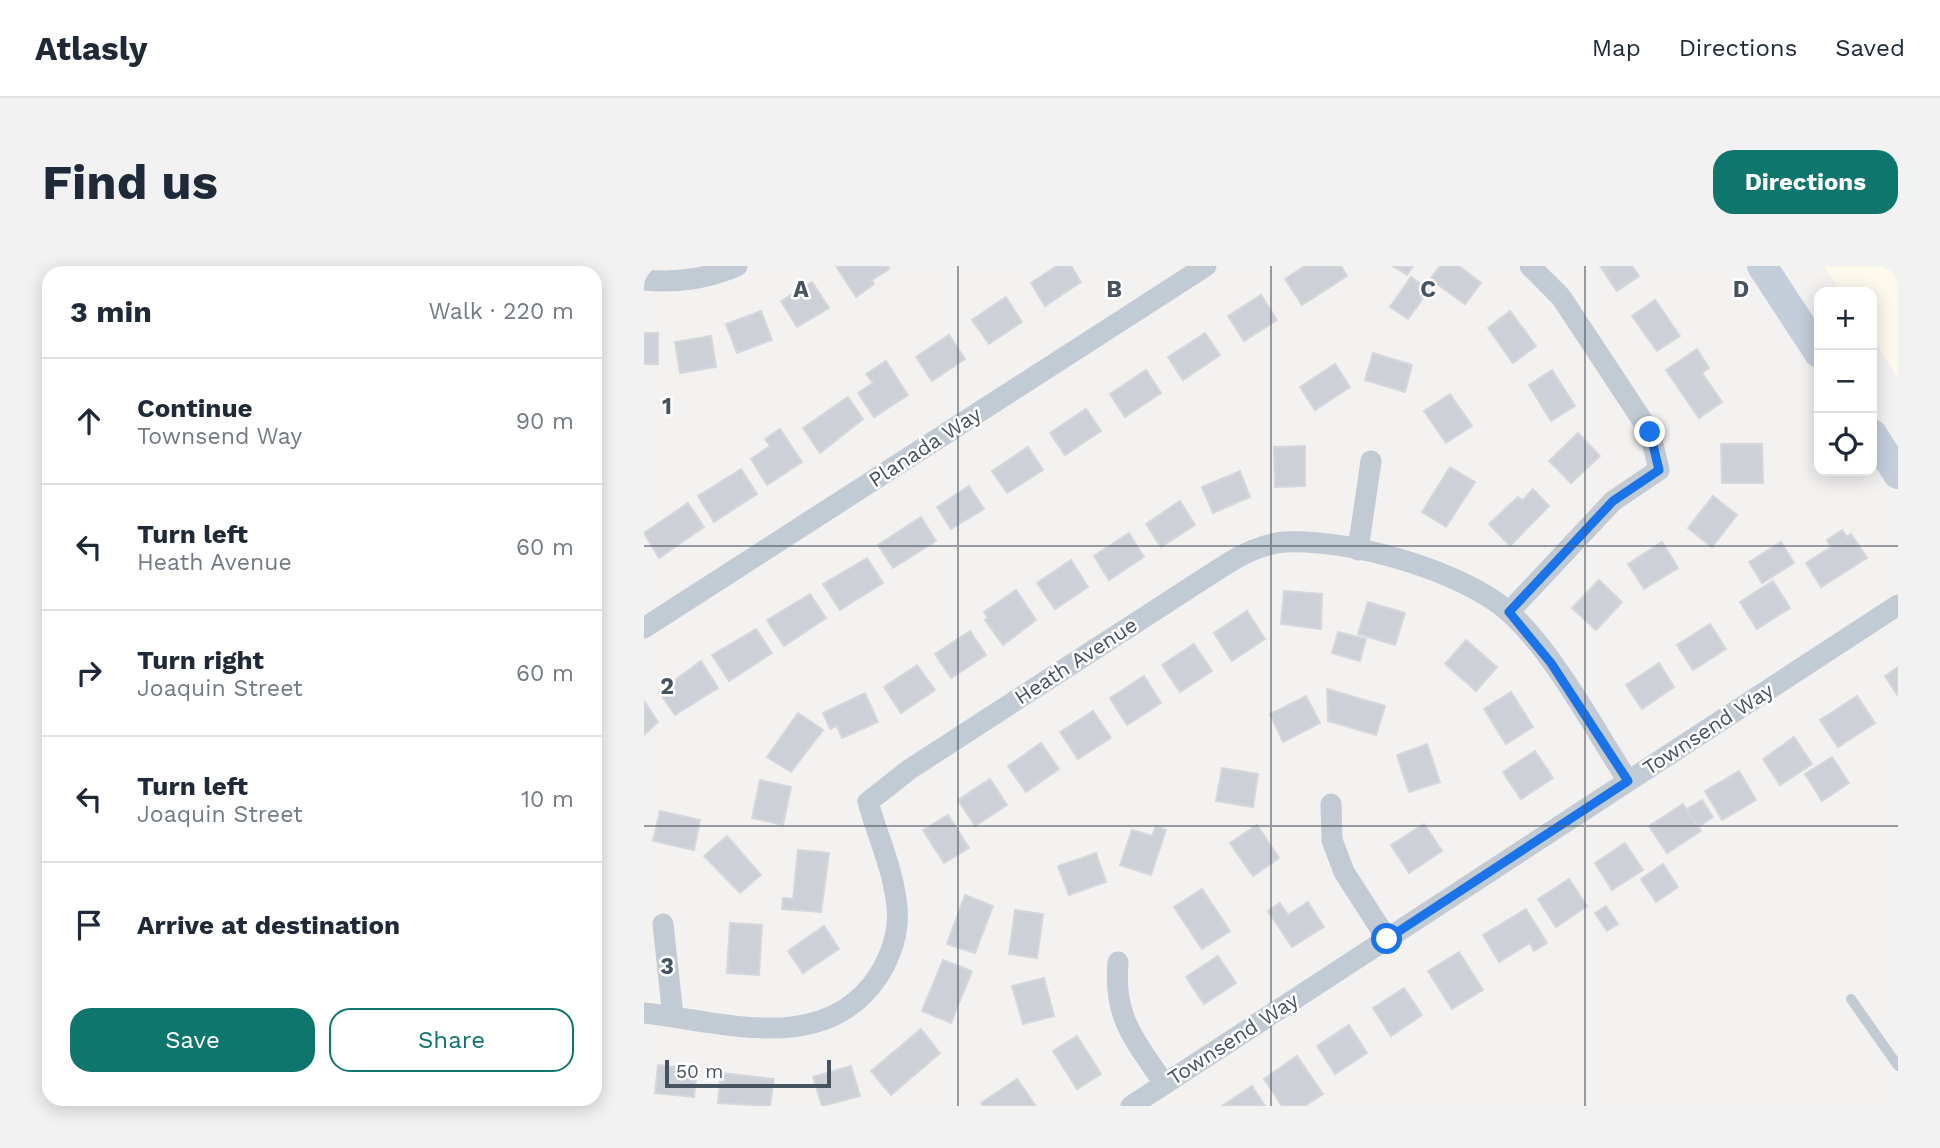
<!DOCTYPE html>
<html lang="en">
<head>
<meta charset="utf-8">
<style>
  :root { --surface:#fff; --page:#f2f2f3; --text:#1f2937; --muted:#747a83; --line:#e0e1e3; --accent:#0f766e }
  body { margin:0; font-family:"Work Sans",sans-serif; background:var(--page); color:var(--text) }
  .controls { position:absolute; right:21px; top:21px; display:grid; overflow:hidden; border-radius:14px; box-shadow:0 4px 18px #0003 }
  .controls button { width:63px; height:63px; display:grid; place-items:center; padding:0; border:0; border-bottom:2px solid var(--line); background:var(--surface); color:var(--text); font:35px sans-serif }
  .scale { position:absolute; left:21px; bottom:18px; width:166px; box-sizing:border-box; padding-left:7px; border:4px solid #485360; border-top:0; font-size:19px; line-height:24px; white-space:nowrap; color:#485360; -webkit-text-stroke:5px #fff; paint-order:stroke }
  .stop { position:absolute; width:21px; height:21px; margin:-16px; border:5px solid #1a73e8; border-radius:50%; background:#fff }
  .stop.end { background:#1a73e8; border-color:#fff; box-shadow:0 2px 7px #0008 }
  .list { margin:0; padding:0; list-style:none }
  h2 { display:flex; justify-content:space-between; align-items:center; height:91px; margin:0; padding:0 28px; font-size:30px }
  h2 small { font-size:23px; font-weight:400; color:var(--muted) }
  .list li { display:grid; grid-template-columns:46px 1fr auto; gap:21px; align-items:center; box-sizing:border-box; height:126px; padding:0 28px; border-top:2px solid var(--line) }
  .list b { display:block; font-size:26px; white-space:nowrap }
  .list p { margin:0; font-size:23px; white-space:nowrap; color:var(--muted) }
  .list em { font-size:23px; font-style:normal; color:var(--muted) }
  .actions { display:flex; gap:14px; padding:21px 28px }
  .actions a { flex:1; padding:16px 0; border:2px solid var(--accent); border-radius:21px; text-align:center; font-size:24px; color:var(--accent) }
  .actions .main { background:var(--accent); color:#fff }
  .icon { flex:none; width:38px; height:38px; fill:none; stroke:currentColor; stroke-width:2; stroke-linecap:round; stroke-linejoin:round }
  .map { position:relative; flex:none; width:1254px; height:840px; overflow:hidden; border-radius:21px }
  header { display:flex; align-items:center; gap:42px; box-sizing:border-box; height:98px; padding:0 35px; background:var(--surface); border-bottom:2px solid var(--line) }
  header strong { font-size:33px }
  nav { display:flex; gap:38px; margin-inline-start:auto; font-size:24px }
  .intro { display:flex; align-items:center; justify-content:space-between; box-sizing:border-box; height:168px; padding:0 42px }
  h1 { margin:0; font-size:49px }
  .button { padding:18px 32px; border-radius:21px; background:var(--accent); color:#fff; font-size:24px; font-weight:700 }
  main { display:flex; gap:42px; padding:0 42px }
  aside { flex:1; background:var(--surface); border-radius:21px; box-shadow:0 4px 18px #0003 }
  .map>svg:first-child { display:block }
  .commercial { fill:#fdf9ec }
  .building { fill:#cdd0d6; stroke:#d5d7dd; stroke-width:2 }
  .lines { fill:none; stroke-linecap:round; stroke-linejoin:round }
  .lane { stroke:#c2cad3; stroke-width:10 }
  .street { stroke:#c2cad3; stroke-width:21 }
  .secondary { stroke:#c4cdda; stroke-width:30 }
  .route { stroke:#1a73e8; stroke-width:9 }
  .grid { fill:none; stroke:#485360; stroke-width:2; stroke-opacity:0.55 }
  .labels { text-anchor:middle; stroke-width:5; stroke-linejoin:round; paint-order:stroke }
  .street-label { font-size:21px; fill:#485360; stroke:#fff }
  .grid-label { font-size:23px; text-anchor:middle; font-weight:bold; fill:#485360; stroke:#fff; stroke-width:5; stroke-linejoin:round; paint-order:stroke }
</style>
</head>
<body>
<header>
<strong>Atlasly</strong>
<nav><a>Map</a><a>Directions</a><a>Saved</a></nav>
</header>
<div class="intro"><h1>Find us</h1><a class="button">Directions</a></div>
<main>
<aside>
<h2>3 min<small>Walk · 220 m</small></h2>
<ul class="list">
<li><svg class="icon" aria-label="ahead" viewBox="0 0 24 24"><path d="M12 20V5M6 11l6-6 6 6"/></svg><div><b>Continue</b><p>Townsend Way</p></div><em>90 m</em></li>
<li><svg class="icon" aria-label="left" viewBox="0 0 24 24"><path d="M17 20v-9H6M10 6l-5 5 5 5"/></svg><div><b>Turn left</b><p>Heath Avenue</p></div><em>60 m</em></li>
<li><svg class="icon" aria-label="right" viewBox="0 0 24 24"><path d="M7 20v-9h11M14 6l5 5-5 5"/></svg><div><b>Turn right</b><p>Joaquin Street</p></div><em>60 m</em></li>
<li><svg class="icon" aria-label="left" viewBox="0 0 24 24"><path d="M17 20v-9H6M10 6l-5 5 5 5"/></svg><div><b>Turn left</b><p>Joaquin Street</p></div><em>10 m</em></li>
<li><svg class="icon" aria-label="arrive" viewBox="0 0 24 24"><path d="M6 21V4h12l-3 4 3 4H6"/></svg><div><b>Arrive at destination</b></div></li>
</ul>
<div class="actions"><a class="main">Save</a><a>Share</a></div>
</aside>
<div class="map">
<svg width="1254" height="840" viewBox="0 0 1254 840">
  <rect width="100%" height="100%" fill="#f4f1f1"/>
  <path class="commercial" d="M1180,0H1254V112L1228,72V26H1198Z"/>
  <path class="building" d="M192,0H244L245,3L228,14L230,18L212,31Z
    M413,0H427L437,16L401,40L387,17Z
    M661,0H697L703,10L658,39L641,13Z
    M749,0H769L763,9Z
    M796,0H815L837,17L821,38L786,13Z
    M956,0H988L995,10L973,25Z
    M767,11L785,24L764,53L746,41Z
    M168,16L185,42L153,61L137,35Z
    M617,29L633,54L600,75L584,50Z
    M362,31L378,56L345,78L328,54Z
    M1011,34L1036,70L1013,85L988,50Z
    M117,45L128,74L93,87L82,58Z
    M866,45L892,80L869,97L844,62Z
    M0,67H14V98H0Z
    M561,67L576,89L539,114L524,91Z
    M305,69L321,93L288,115L272,91Z
    M67,70L72,101L36,107L31,76Z
    M1053,83L1065,102L1058,107L1078,136L1055,152L1022,104Z
    M729,87L768,99L761,126L721,114Z
    M242,95L264,129L230,151L214,127L229,117L222,108Z
    M691,98L706,121L671,144L656,121Z
    M502,104L517,127L481,151L466,128Z
    M908,104L931,140L907,155L885,119Z
    M806,128L828,160L802,177L780,145Z
    M204,131L219,153L176,187L159,162Z
    M442,143L457,165L421,189L406,167Z
    M136,163L158,196L123,219L107,193L126,180L121,173Z
    M934,167L956,190L927,217L905,195Z
    M1077,178H1118L1119,217H1078Z
    M661,180V220L631,221L630,181Z
    M384,181L399,204L363,227L348,205Z
    M806,201L831,216L802,261L778,246Z
    M97,203L113,228L70,256L54,230Z
    M596,205L606,231L569,247L558,221Z
    M325,220L340,243L307,263L293,241Z
    M889,223L905,240L866,280L845,258L874,231L878,235Z
    M1069,230L1093,249L1068,281L1044,262Z
    M536,235L551,259L517,281L502,258Z
    M44,237L60,261L15,292L0,267Z
    M277,251L292,275L249,302L234,279Z
    M1198,264L1203,271L1207,268L1223,292L1177,321L1162,297L1187,281L1183,274Z
    M485,267L500,291L465,314L450,290Z
    M1018,276L1034,302L1000,323L984,298Z
    M1137,276L1150,297L1118,317L1105,296Z
    M223,292L239,317L196,344L179,318Z
    M427,294L444,321L411,343L393,317Z
    M955,314L978,336L952,364L928,342Z
    M1129,315L1146,342L1113,363L1096,336Z
    M372,324L392,354L359,379L341,354L344,352L340,346Z
    M640,325L678,328L677,363L637,358Z
    M166,328L182,352L140,380L123,354Z
    M724,336L761,347L751,379L714,368Z
    M603,345L621,373L588,395L570,367Z
    M1066,358L1082,383L1049,404L1033,379Z
    M112,363L128,387L85,415L68,389Z
    M326,365L342,389L307,412L291,388Z
    M694,366L722,373L716,395L688,387Z
    M822,374L853,401L832,425L801,398Z
    M550,378L568,405L536,426L518,399Z
    M57,395L74,422L31,449L15,426Z
    M1015,397L1030,421L998,443L982,419Z
    M273,399L291,424L257,447L240,421Z
    M1254,401V430L1241,410Z
    M500,410L517,437L483,459L466,432Z
    M683,423L741,440L732,469L684,455Z
    M867,426L889,461L862,478L840,443Z
    M221,427L234,456L198,472L193,460L186,463L179,447Z
    M662,430L676,457L639,476L626,448Z
    M1213,430L1231,457L1194,481L1176,454Z
    M0,435L14,456L0,469Z
    M449,445L467,472L434,493L416,466Z
    M154,447L179,464L147,506L123,491Z
    M1150,471L1168,498L1136,519L1119,493Z
    M397,477L415,503L382,526L364,500Z
    M783,478L796,516L765,526L753,489Z
    M891,485L909,512L877,533L859,506Z
    M1188,491L1205,517L1178,535L1161,508Z
    M578,502L614,508L609,541L572,535Z
    M1095,505L1112,534L1078,554L1061,525Z
    M346,513L363,539L331,560L314,534Z
    M116,514L147,521L139,559L108,552Z
    M1058,534L1069,551L1054,561L1043,543Z
    M1039,538L1057,565L1023,587L1005,560Z
    M16,545L56,554L50,584L9,575Z
    M304,549L325,582L300,597L279,564Z
    M780,558L798,585L765,607L747,579Z
    M613,559L635,592L609,610L586,577Z
    M512,560L522,564L507,609L476,599L488,564L508,570Z
    M83,570L117,609L96,627L60,590Z
    M981,577L999,604L968,624L951,597Z
    M154,584L185,587L177,646L138,643L139,632L149,633Z
    M452,587L462,616L425,629L414,600Z
    M1019,598L1034,621L1012,636L997,613Z
    M925,613L943,640L912,661L894,633Z
    M558,623L586,665L558,683L530,641Z
    M321,629L349,640L331,687L303,678Z
    M664,636L680,661L648,681L624,645L636,637L644,649Z
    M962,640L974,658L963,665L951,647Z
    M882,643L903,677L890,685L886,677L855,696L839,669Z
    M371,644L399,648L393,692L365,688Z
    M86,657L118,659L115,709L83,707Z
    M180,660L195,683L159,707L144,685Z
    M815,686L839,724L808,743L784,705Z
    M574,690L592,717L560,738L542,711Z
    M299,694L328,705L307,757L278,745Z
    M400,712L410,750L379,758L368,720Z
    M760,722L778,749L747,770L729,742Z
    M705,759L723,787L691,808L673,780Z
    M277,763L296,787L247,829L227,805Z
    M433,770L457,808L433,823L409,785Z
    M653,790L679,828L661,840H638L620,813Z
    M14,799L53,803L50,831L11,827Z
    M207,800L216,830L178,840L169,811Z
    M77,807L130,813L126,840L74,837Z
    M373,813L392,840H339L337,837Z
    M608,820L621,840H578Z"/>
  <g class="lines">
    <path class="lane" d="M1207,733L1254,800"/>
    <path class="street" d="M0,14C34,17 62,13 93,0
      M714,284L727,195
      M865,346L969,235L1015,204L1006,166L917,31L886,0
      M0,362L562,0
      M687,538L688,574L700,606L743,673
      M19,658L29,750
      M474,696C469,753 491,773 520,818
      M0,747C80,756 182,791 235,709C249,686 257,661 252,633C248,601 233,568 224,536L266,503L581,299C599,288 618,278 640,276C703,272 817,304 865,346C910,387 951,464 984,515
      M487,840L1254,339"/>
    <path class="secondary" d="M1118,0L1175,87
      M1228,168L1254,208"/>
  </g>
  <g class="lines">
    <path class="route" d="M743,673L984,515L907,397L865,346L969,235L1015,204L1006,166"/>
  </g>
  <path class="grid" d="M314,0V840M627,0V840M941,0V840M0,280H1254M0,560H1254"/>
  <g class="labels">
    <g class="street-label">
      <text transform="translate(281 181) rotate(-33)" y="7">Planada Way</text>
      <text transform="translate(432 395) rotate(-33)" y="7">Heath Avenue</text>
      <text transform="translate(1064 463) rotate(-33)" y="7">Townsend Way</text>
      <text transform="translate(589 773) rotate(-33)" y="7">Townsend Way</text>
    </g>
  </g>
  <g class="grid-label">
    <text x="157" y="31">A</text>
    <text x="470" y="31">B</text>
    <text x="784" y="31">C</text>
    <text x="1097" y="31">D</text>
    <text x="23" y="148">1</text>
    <text x="23" y="428">2</text>
    <text x="23" y="708">3</text>
  </g>
</svg>
<div class="controls">
<button>+</button>
<button>−</button>
<button><svg class="icon" aria-label="locate" viewBox="0 0 24 24"><circle cx="12" cy="12" r="6"/><path d="M12 2v4M12 18v4M2 12h4M18 12h4"/></svg></button>
</div>
<div class="scale">50 m</div>
<div class="stop" style="left:743px;top:673px"></div>
<div class="stop end" style="left:1006px;top:166px"></div>
</div>
</main>
</body>
</html>
